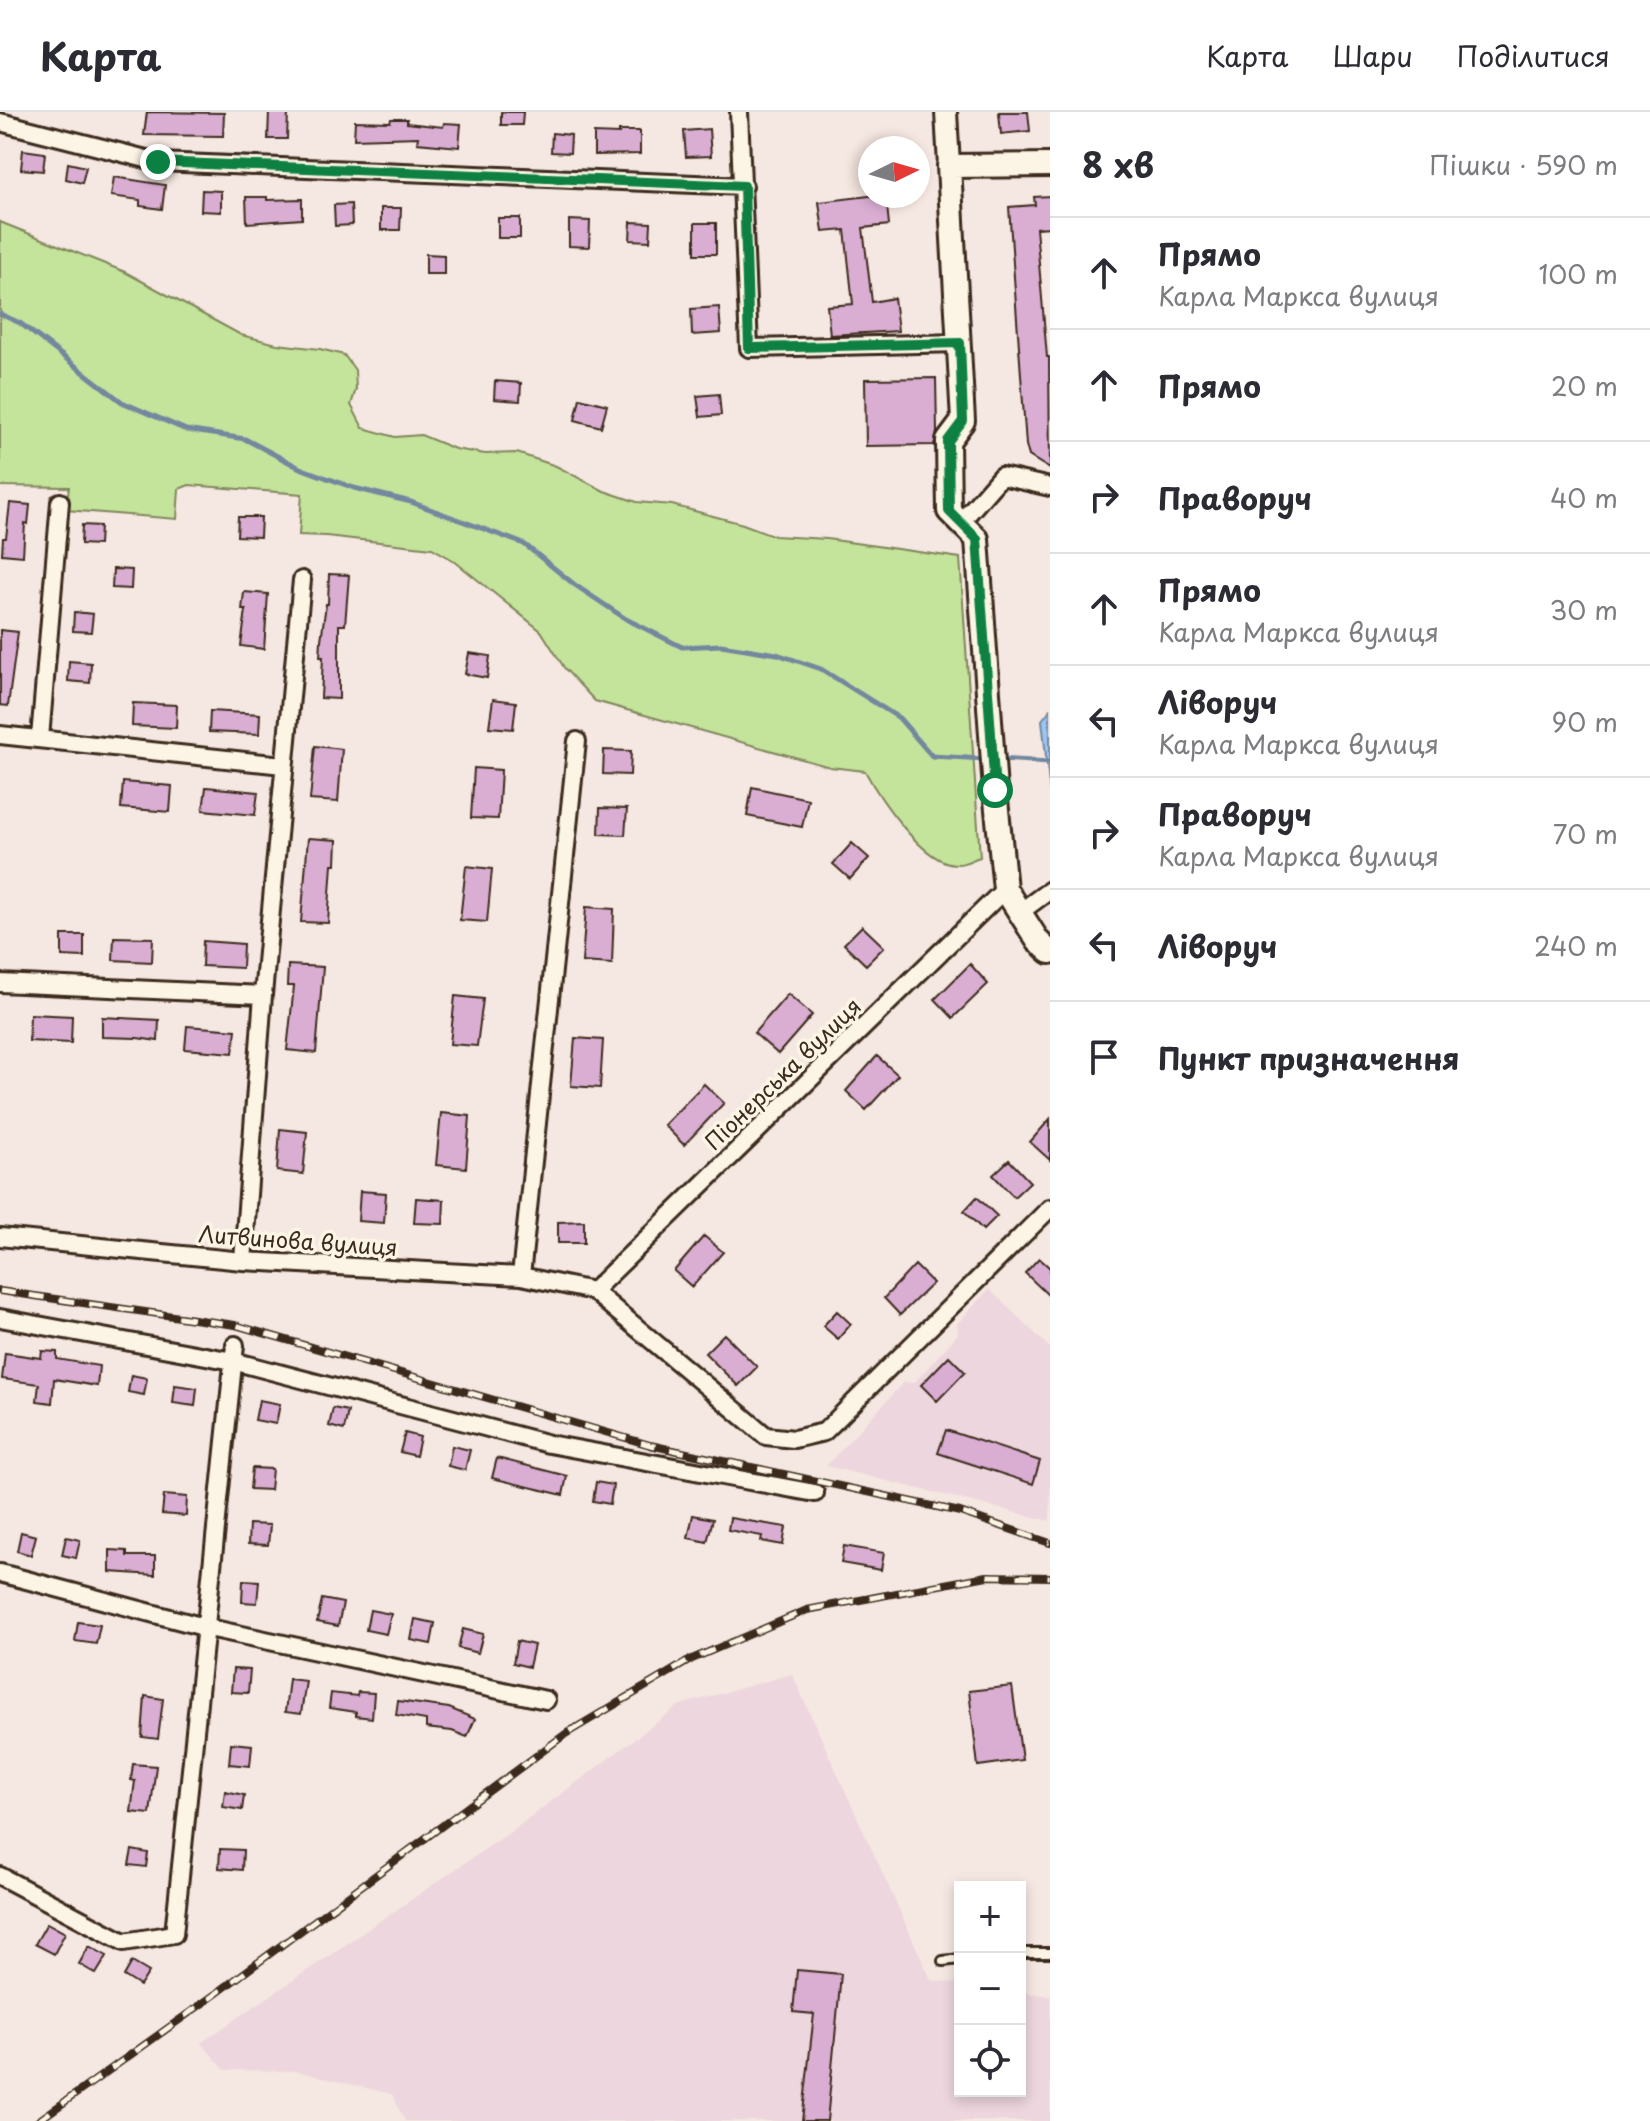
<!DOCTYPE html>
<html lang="uk">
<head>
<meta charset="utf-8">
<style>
  :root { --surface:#fff; --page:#f7f7f7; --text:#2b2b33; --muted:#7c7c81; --line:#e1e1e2 }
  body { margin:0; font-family:"Playpen Sans",sans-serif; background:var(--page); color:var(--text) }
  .controls { position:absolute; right:24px; bottom:24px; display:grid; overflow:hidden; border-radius:0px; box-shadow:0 4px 12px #0003 }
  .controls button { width:72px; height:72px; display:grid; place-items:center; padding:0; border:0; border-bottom:2px solid var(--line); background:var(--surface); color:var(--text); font:40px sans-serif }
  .compass { position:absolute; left:858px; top:24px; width:72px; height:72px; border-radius:50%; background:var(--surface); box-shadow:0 4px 12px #0003; rotate:85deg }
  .stop { position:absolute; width:24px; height:24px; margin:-18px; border:6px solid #0b8043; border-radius:50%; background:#fff }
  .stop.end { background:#0b8043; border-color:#fff; box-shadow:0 2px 8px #0008 }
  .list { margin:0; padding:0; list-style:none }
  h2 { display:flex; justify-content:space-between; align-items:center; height:104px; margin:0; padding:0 32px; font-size:34px }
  h2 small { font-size:26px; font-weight:400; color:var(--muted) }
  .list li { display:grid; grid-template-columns:52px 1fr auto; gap:24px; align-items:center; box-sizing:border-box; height:112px; padding:0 32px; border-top:2px solid var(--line) }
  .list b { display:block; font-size:30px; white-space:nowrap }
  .list p { margin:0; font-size:26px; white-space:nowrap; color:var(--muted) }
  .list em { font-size:26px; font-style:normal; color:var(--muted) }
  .icon { flex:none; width:44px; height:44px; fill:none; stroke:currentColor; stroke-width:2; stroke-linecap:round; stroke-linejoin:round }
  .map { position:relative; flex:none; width:1050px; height:2009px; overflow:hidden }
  header { display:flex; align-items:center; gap:48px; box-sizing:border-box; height:112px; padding:0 40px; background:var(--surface); border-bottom:2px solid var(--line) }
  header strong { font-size:38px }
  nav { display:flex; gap:44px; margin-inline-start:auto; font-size:28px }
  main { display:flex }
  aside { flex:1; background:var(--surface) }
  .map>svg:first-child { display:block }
  .built { fill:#edd6dd }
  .green { fill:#c4e39b; stroke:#80865c; stroke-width:2 }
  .water { fill:#99c6f3; stroke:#73889e; stroke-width:2 }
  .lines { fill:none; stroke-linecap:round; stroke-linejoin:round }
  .stream { stroke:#73889e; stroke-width:5 }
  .building { fill:#daaed3; stroke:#3b2a1e; stroke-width:2 }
  .service-casing { stroke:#3b2a1e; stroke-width:14 }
  .minor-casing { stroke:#3b2a1e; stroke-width:22 }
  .tertiary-casing { stroke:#3b2a1e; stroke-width:26 }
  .secondary-casing { stroke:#3b2a1e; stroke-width:28 }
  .service { stroke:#fcf5e5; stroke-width:8 }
  .minor { stroke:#fcf5e5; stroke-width:16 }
  .tertiary { stroke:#fcf5e5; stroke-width:20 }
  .secondary { stroke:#fcf5e5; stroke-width:22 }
  .rail-casing { stroke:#3b2a1e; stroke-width:8 }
  .rail { stroke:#fcf5e5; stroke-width:5; stroke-dasharray:15; stroke-linecap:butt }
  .route { stroke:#0b8043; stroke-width:10 }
  .labels { text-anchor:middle; stroke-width:7; stroke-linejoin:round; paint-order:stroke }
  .street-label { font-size:22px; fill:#3b2a1e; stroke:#fcf5e5 }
</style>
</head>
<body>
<header>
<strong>Карта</strong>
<nav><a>Карта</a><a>Шари</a><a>Поділитися</a></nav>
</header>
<main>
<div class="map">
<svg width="1050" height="2009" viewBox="0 0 1050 2009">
  <rect width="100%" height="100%" fill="#f5e7e1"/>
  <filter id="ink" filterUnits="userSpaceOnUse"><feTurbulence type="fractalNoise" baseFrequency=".0125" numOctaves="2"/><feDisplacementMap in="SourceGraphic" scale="16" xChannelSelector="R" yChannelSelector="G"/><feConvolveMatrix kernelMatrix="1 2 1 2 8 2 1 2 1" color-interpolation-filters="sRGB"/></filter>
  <g filter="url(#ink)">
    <path class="built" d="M989,1177L1050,1236V1409L826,1354L904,1270L914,1271L958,1222L957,1212Z
      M792,1562L931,1868L960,1872V1979H1020V1880L1050,1884V2009H405L392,1982L295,1959L225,1958L201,1931L509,1721L680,1593Z"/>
    <path class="green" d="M0,110L125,160L241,223L277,232L320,237L344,243L355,258L356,277L351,293L363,316L395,325L421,323L455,337L485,342L517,341L556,354L604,379L637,390L672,393L743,412L775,424L827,427L960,446L980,745C973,747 963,753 956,752C923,752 879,685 865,659L830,655L595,589L565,557L541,519L453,448L432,436L326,424L299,423L302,382L189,373L179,377L177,407L66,398L69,375L0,374Z"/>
    <path class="water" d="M1050,598V681L1042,608Z"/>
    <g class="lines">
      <path class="stream" d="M0,202L20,211L122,290L186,318L245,327L300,356L354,376L411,390L524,432L575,473L626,507L682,535L721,533L777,542L821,557L899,606L932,644L985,647
        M999,647L1050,650"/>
    </g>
    <path class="building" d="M147,0L224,1L223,24L144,23Z
      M269,0L288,1L287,27H268Z
      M501,0H523L522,13H501Z
      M999,0H1028L1030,19L1001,22Z
      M391,7H407V11L443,15L444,11L461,12L459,35L417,31L418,25L354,27L355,9L390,10Z
      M709,17L711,44L686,45L684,19Z
      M619,19H640V42L594,43V21L619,22Z
      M552,21L571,23L570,41L551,40Z
      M23,38L45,41L43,59L21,57Z
      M68,51L86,55L82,71L66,67Z
      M114,65L165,73L162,97L140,94V88L111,84Z
      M202,78L221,79V100L201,99Z
      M869,84H886L889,113L863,116L872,190L894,186L898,219L830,223L827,194L853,192L845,118L823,120L819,90Z
      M1050,84V115L1036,116L1047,245H1049L1050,357L1029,344L1026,333L1009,95L1035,93L1034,85Z
      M246,85H267V88L302,87V107L247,111Z
      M351,92L352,113L335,114L334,93Z
      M381,96H401L400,118H381Z
      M498,106H520V126H498Z
      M569,108L590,109L589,135L569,134Z
      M631,110L651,111L650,129L630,128Z
      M695,111H716V142H695Z
      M426,142L444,143V162H426Z
      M719,195L721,221L692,223L691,197Z
      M936,266L937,320L934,333L866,334L865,267Z
      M495,269L521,271L520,289L494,287Z
      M719,282L721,303L700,305L697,284Z
      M580,286L607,293L601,315L575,308Z
      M10,391L30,393L28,412L25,411L23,444L2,442L3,426H6Z
      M238,405H261L260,425L237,424Z
      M82,413L100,414L99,433L81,432Z
      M113,457L132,458L131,477L112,476Z
      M329,462L349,463L345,513H339V587L321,586L323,545H320L321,528L326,492H328Z
      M244,480L268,482L264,537L241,534L246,498H242Z
      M74,500L93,502L91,520L73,519Z
      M0,518L18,520L8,594L0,593Z
      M469,541L490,544L487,566L465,562Z
      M69,549L91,551L90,571L68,569Z
      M493,587L516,590L513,617L489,615Z
      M133,591L177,593L176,616L132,614Z
      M210,599L260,602L259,622L209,620Z
      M315,634L342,637L338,690L310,688Z
      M604,638L631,639L630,663L603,662Z
      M474,656L501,658L498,707L471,706Z
      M123,670L172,674L170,700L121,696Z
      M206,675L258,680L255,703L203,698Z
      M752,675L808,687L802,715L747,704Z
      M600,696L627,697L625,723L599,722Z
      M308,726L337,728L336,752H332L328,811L301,810Z
      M852,731L869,746L850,767L833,752Z
      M466,754L492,757L487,810L460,808Z
      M586,795L614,797L612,852L582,850Z
      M862,814L884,835L866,853L844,832Z
      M62,823H84V845L62,844Z
      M114,825L153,826L152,850L113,848Z
      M203,829L243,832L242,856L202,854Z
      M970,852L988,872L953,906L935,887Z
      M288,853L323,855L316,941L287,938L294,874H287Z
      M788,882L812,903L778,942L754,921Z
      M455,884L483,887L477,934L450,932Z
      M30,902L72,904L71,931L29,929Z
      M102,905L159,908L158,929L137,926L102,925Z
      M187,914L236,918L233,941L185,937Z
      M575,926L603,928L600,976L571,974Z
      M877,944L898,963L866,998L846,979Z
      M704,972L724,991L684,1033L664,1013Z
      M441,1001L470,1004L466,1056L436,1053Z
      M1050,1007V1048L1030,1030Z
      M280,1017L307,1020L303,1062L277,1059Z
      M1009,1048L1030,1070L1014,1085L993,1063Z
      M360,1079L386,1081L384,1111L358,1109Z
      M977,1085L997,1104L983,1118L964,1099Z
      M416,1086L444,1088L443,1112L414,1111Z
      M584,1109V1131H558V1110Z
      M704,1124L723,1140L692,1175L674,1159Z
      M1039,1146L1050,1156V1185L1025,1161Z
      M915,1153L933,1171L900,1203L884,1186Z
      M837,1199L851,1212L838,1227L823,1214Z
      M724,1222L757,1255L738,1274L705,1241Z
      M42,1239L57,1240V1247L99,1254L97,1274L54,1267L52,1291L37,1289L39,1272L2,1267L5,1241L41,1246Z
      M949,1244L965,1260L937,1289L921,1273Z
      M131,1263L147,1266L144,1283L128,1280Z
      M175,1273L197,1276L195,1294L173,1291Z
      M259,1288L280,1292L276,1312L255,1308Z
      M333,1296L348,1299L344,1318L329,1314Z
      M946,1318L1040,1349L1033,1372L938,1341Z
      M405,1321L420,1325L416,1344L400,1340Z
      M452,1334L470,1338L465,1358L448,1354Z
      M497,1346L567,1364L563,1383L492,1366Z
      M252,1356L272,1357L270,1378L250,1377Z
      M596,1370L613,1373L610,1392L593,1389Z
      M164,1383L187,1385L186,1404L162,1402Z
      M693,1403L713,1407L707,1430L688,1426Z
      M730,1406L786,1415L783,1433L761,1429L762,1424L728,1418Z
      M249,1412L270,1413L268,1433L248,1432Z
      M21,1420L36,1424L31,1443L17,1439Z
      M66,1425L80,1428L76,1446L62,1443Z
      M844,1434L884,1441L881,1458L841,1451Z
      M110,1438L127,1439V1444H155V1463L110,1460Z
      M243,1468L259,1469L257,1491L242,1490Z
      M322,1487L343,1491L338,1514L317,1510Z
      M370,1498L391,1502L386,1522L366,1518Z
      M415,1507L435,1511L431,1532L411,1528Z
      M78,1510L100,1513L96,1532L75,1529Z
      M463,1517L483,1522L478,1541L458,1536Z
      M517,1529L534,1533L529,1555L513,1551Z
      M233,1557L250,1558L248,1581L231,1580Z
      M289,1567L306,1569L301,1602L285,1600Z
      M1012,1574L1022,1648L978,1654L969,1579Z
      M358,1580L374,1581L372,1606L356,1604V1600L329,1596L331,1581L357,1584Z
      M145,1584L163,1587L158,1627L142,1625Z
      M398,1589L449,1596L475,1607L467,1625L452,1619L426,1616V1608L396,1603Z
      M231,1631L252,1633L250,1654L229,1652Z
      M133,1652L156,1654L150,1702L131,1700L135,1669L131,1668Z
      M225,1679L244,1683L242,1698L223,1695Z
      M220,1737L243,1738L242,1758L219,1756Z
      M132,1738L148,1741L146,1755L129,1753Z
      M47,1811L65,1821L54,1842L35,1832Z
      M89,1834L107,1844L96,1862L79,1852Z
      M132,1850L149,1860L140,1874L124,1864Z
      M797,1858L841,1862L827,2009H802L814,1902L793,1900Z"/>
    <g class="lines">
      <g class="service-casing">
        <path id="service" d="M1020,1841H1050
          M943,1849L960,1847"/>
      </g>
      <g class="minor-casing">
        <path id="minor" d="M739,0L749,236L960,231
          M0,10L158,50L744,74
          M960,411L1001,364L1050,375
          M0,623L283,653
          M40,626L60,390
          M1020,800L1050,778
          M0,871L263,883
          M0,1125L243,1149L521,1164L593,1179L766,1324L794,1327L824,1320L1050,1096
          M243,1149L263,883L302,468
          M521,1164L577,629
          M593,1179L1005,777
          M0,1206L233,1249L549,1332L815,1381
          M0,1461L204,1515L546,1588
          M0,1764L124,1830L174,1822L235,1233"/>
      </g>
      <g class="tertiary-casing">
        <path id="tertiary" d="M946,0L949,54"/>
      </g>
      <g class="secondary-casing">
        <path id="secondary" d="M1050,53L949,54L963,309L948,329L949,399L977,427L995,678L1005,777L1038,829L1050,840"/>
      </g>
      <use href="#service" class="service"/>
      <use href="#minor" class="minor"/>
      <use href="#tertiary" class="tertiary"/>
      <use href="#secondary" class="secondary"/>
      <g class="rail-casing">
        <path id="rail" d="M0,1179L235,1213L650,1333L960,1400L1050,1431
          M38,2009L217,1881L567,1621L692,1547L807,1498L987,1464L1050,1465"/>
      </g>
      <use href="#rail" class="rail"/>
    </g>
  </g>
  <g class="lines" filter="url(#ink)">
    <path class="route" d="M158,50L744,74L749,236L960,231L963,309L948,329L949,399L977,427L995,678"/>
  </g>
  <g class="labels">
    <g class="street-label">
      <text transform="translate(783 962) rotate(-44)" y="8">Піонерська вулиця</text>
      <text transform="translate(298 1129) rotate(4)" y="8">Литвинова вулиця</text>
    </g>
  </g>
</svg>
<div class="controls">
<button>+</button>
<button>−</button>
<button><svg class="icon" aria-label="locate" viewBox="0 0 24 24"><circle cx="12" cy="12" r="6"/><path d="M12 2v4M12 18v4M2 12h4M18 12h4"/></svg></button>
</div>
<svg class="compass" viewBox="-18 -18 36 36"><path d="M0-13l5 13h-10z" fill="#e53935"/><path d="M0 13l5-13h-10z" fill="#7c7c81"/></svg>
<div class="stop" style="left:995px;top:678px"></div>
<div class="stop end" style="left:158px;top:50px"></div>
</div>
<aside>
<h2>8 хв<small>Пішки · 590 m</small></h2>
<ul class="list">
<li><svg class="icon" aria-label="ahead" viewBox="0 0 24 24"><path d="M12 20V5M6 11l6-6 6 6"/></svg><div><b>Прямо</b><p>Карла Маркса вулиця</p></div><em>100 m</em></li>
<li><svg class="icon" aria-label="ahead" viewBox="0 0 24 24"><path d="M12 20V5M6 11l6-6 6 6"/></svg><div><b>Прямо</b></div><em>20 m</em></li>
<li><svg class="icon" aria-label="right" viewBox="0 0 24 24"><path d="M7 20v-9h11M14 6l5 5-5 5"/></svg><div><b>Праворуч</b></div><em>40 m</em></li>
<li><svg class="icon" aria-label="ahead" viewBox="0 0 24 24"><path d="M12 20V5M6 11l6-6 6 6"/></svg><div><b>Прямо</b><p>Карла Маркса вулиця</p></div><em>30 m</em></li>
<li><svg class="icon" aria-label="left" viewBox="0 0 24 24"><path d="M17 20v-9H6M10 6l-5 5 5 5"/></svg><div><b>Ліворуч</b><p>Карла Маркса вулиця</p></div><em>90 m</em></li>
<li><svg class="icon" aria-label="right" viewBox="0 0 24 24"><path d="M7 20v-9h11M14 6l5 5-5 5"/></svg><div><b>Праворуч</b><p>Карла Маркса вулиця</p></div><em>70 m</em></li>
<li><svg class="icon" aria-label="left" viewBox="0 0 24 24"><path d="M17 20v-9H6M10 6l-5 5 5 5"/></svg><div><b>Ліворуч</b></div><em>240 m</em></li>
<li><svg class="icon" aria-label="arrive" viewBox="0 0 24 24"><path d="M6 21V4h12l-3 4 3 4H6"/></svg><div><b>Пункт призначення</b></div></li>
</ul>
</aside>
</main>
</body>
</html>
